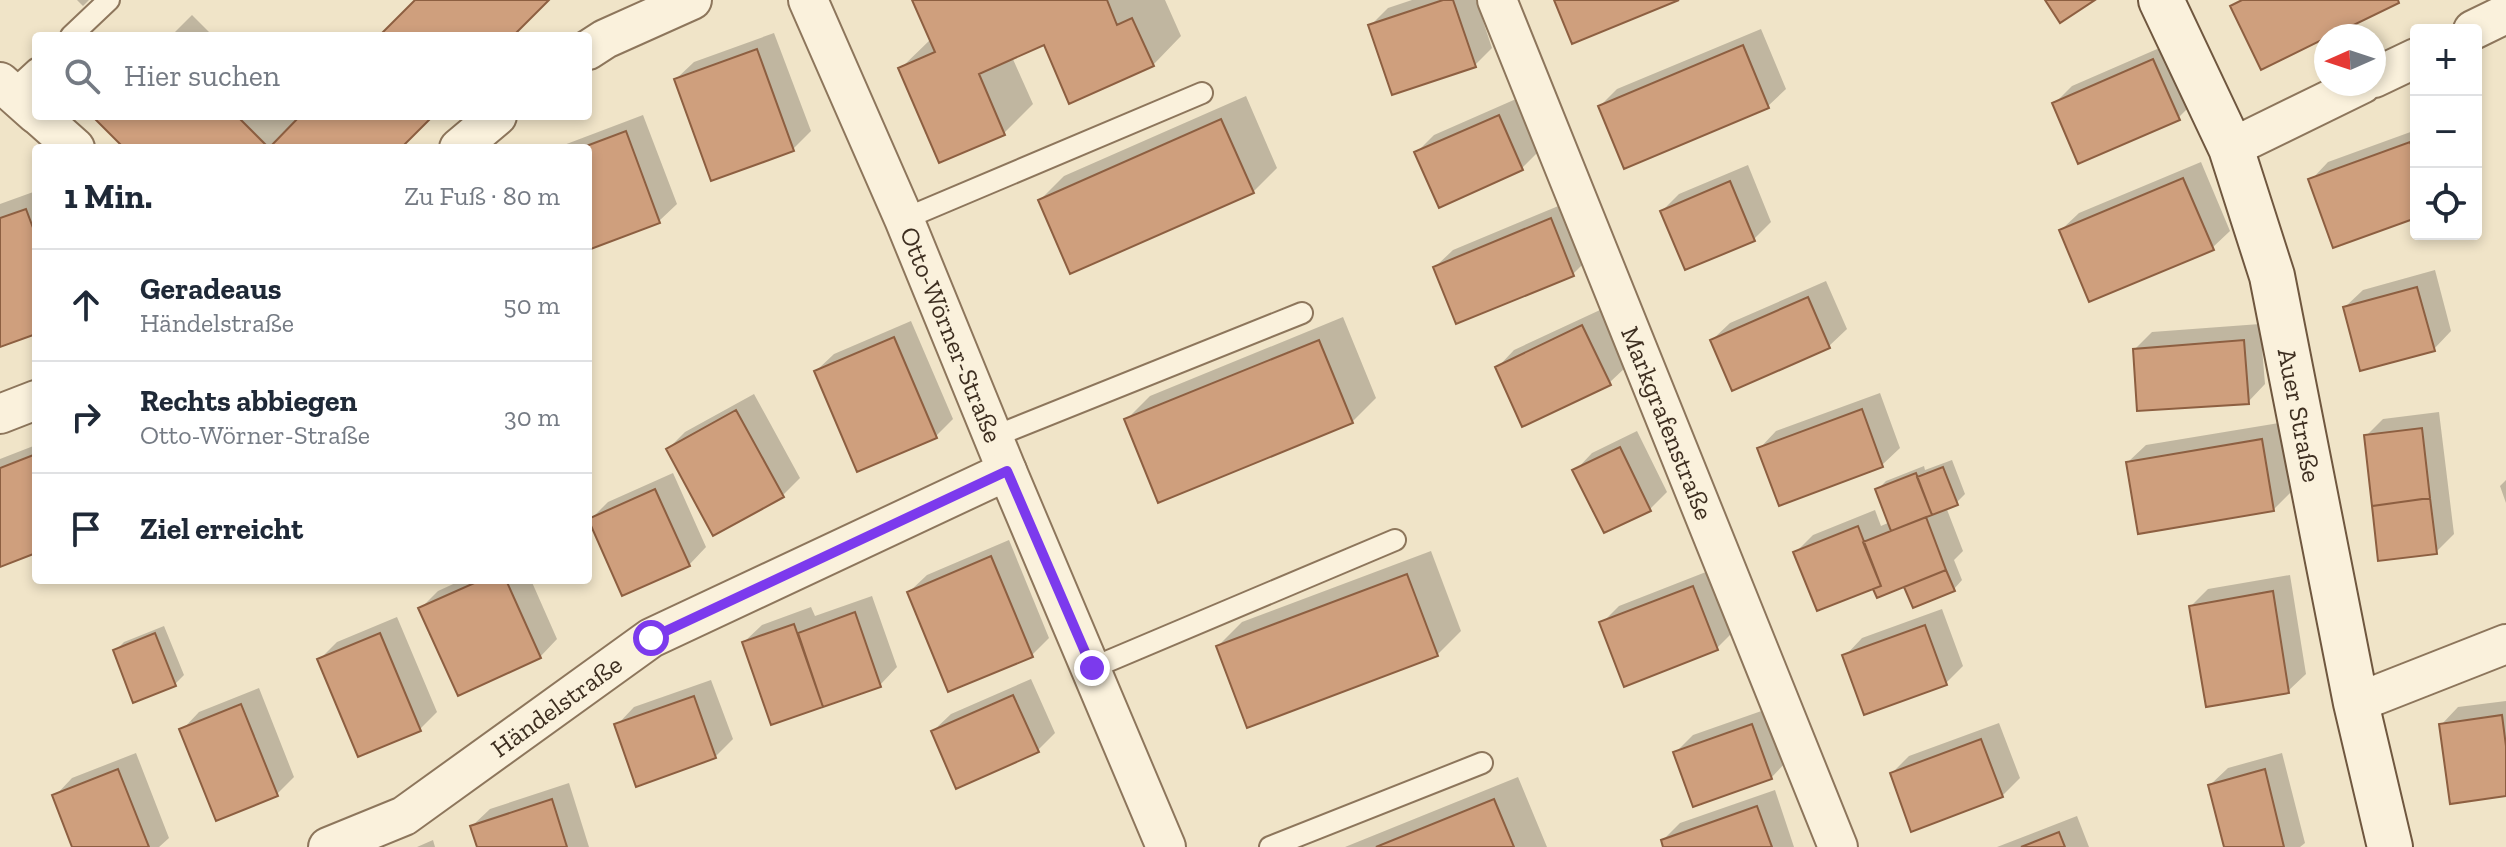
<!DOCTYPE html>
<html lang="de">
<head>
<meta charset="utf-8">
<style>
  :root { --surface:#fff; --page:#f6f6f7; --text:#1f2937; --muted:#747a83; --line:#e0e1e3 }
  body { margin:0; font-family:"Zilla Slab",serif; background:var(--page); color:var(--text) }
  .controls { position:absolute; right:24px; top:24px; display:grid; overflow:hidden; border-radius:8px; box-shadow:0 4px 12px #0003 }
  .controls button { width:72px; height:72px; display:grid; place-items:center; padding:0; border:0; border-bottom:2px solid var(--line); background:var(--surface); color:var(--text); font:40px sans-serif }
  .compass { position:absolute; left:2314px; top:24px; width:72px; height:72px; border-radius:50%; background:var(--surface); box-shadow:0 4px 12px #0003; rotate:267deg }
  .stop { position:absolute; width:24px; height:24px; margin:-18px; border:6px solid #7c3aed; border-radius:50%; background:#fff }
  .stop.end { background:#7c3aed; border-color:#fff; box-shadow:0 2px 8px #0008 }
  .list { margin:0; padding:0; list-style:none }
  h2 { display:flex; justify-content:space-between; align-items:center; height:104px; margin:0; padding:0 32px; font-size:34px }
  h2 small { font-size:26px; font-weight:400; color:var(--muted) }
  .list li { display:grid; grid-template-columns:52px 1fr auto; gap:24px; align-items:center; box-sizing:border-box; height:112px; padding:0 32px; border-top:2px solid var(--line) }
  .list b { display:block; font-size:30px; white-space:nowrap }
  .list p { margin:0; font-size:26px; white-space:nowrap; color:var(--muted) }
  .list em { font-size:26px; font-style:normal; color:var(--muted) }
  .icon { flex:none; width:44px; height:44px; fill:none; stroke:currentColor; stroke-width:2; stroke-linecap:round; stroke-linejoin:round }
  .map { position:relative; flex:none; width:2506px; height:847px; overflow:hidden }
  .search { position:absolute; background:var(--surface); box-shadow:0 4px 12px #0003; left:32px; top:32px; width:560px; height:88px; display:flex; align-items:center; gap:20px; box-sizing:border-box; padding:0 28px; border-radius:8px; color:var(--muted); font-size:30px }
  .panel { position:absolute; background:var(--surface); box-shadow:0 4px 12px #0003; left:32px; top:144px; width:560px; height:440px; border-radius:8px }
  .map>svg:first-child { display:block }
  .shadow { fill:#0003 }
  .building { fill:#cf9f7d; stroke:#8d5f41; stroke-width:2 }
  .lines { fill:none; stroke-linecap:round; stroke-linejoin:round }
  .service-casing { stroke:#8d765c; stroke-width:24 }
  .minor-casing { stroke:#8d765c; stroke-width:42 }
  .secondary-casing { stroke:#6f573f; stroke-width:48 }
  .service { stroke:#faf1dc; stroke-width:20 }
  .minor { stroke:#faf1dc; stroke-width:38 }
  .secondary { stroke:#faf1dc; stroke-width:44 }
  .route { stroke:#7c3aed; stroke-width:10 }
  .labels { text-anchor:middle; stroke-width:7; stroke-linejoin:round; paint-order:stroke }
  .street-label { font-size:26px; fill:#3d2e20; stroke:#f7eed8 }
</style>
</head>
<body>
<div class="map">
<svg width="2506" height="847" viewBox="0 0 2506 847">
  <rect width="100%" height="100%" fill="#f0e4c8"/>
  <path class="shadow" d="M77,0H89L83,6Z
    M914,0H1165L1181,36L1153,65L1045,42L1012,57L1033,104L1004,133L940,161L900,69L931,39Z
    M1412,0H1476L1492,48L1475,65L1371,25L1388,8Z
    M192,15L213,36H171Z
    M1761,29L1786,89L1768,106H1600L1617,89Z
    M774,33L811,131L793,149L713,178L676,79L694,62Z
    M2171,43L2196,100L2178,118L2055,103L2072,86Z
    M1246,96L1277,168L1253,192L1040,200L1064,176Z
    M1516,99L1539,151L1522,168L1417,152L1434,135Z
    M643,115L677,204L659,221L588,248V148H556Z
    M94,116H293L298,121L303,116H430L399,148H126Z
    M2416,130V216L2311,180L2328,162Z
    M2201,162L2230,231L2212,248L2061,230L2079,213Z
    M1748,165L1771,222L1754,239L1662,211L1679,194Z
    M36,191V332L0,344V204Z
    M1568,202L1591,256L1573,274L1457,322L1435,267L1453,250Z
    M2435,270L2451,331L2434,349L2345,307L2363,290Z
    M1826,281L1847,329L1829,346L1712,340L1730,323Z
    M1600,310L1627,366L1609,383L1497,368L1514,350Z
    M1343,317L1376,398L1352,422L1126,420L1150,396Z
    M911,321L953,419L936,436L816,371L834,354Z
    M2260,324L2265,384L2248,402L2135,349L2152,332Z
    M1880,393L1900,448L1882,465L1759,449L1776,431Z
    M754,394L800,478L783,495L668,449L685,432Z
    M2439,412L2454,534L2436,552L2366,436L2383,419Z
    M2279,423L2291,492L2273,510L2128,462L2146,445Z
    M1637,431L1667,492L1650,509L1575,471L1592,453Z
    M36,445V551L0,564V459Z
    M1952,460L1965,494L1956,503L1946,507L1963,551L1954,560L1962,580L1954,589L1913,581L1874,586L1796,552L1813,535L1875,510L1881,526L1890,522L1877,490L1886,481L1924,466L1925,470Z
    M673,473L706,547L689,565L590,520L608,502Z
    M2506,480V503L2500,486Z
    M1009,540L1049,638L1032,655L909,592L927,575Z
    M1431,551L1461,631L1437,655L1218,646L1242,622Z
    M1711,570L1734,631L1717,648L1602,623L1619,606Z
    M2290,575L2306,674L2288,691L2191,606L2208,589Z
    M462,580H531L557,639L540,657L421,608L438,591Z
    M872,596L897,667L880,685L772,722L744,642L762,625L811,607L815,616Z
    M1942,609L1963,666L1945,684L1845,656L1862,638Z
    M397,617L437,712L420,729L319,660L337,642Z
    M164,626L184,675L175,684L115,651L124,642Z
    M1031,679L1055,733L1037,751L933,731L951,714Z
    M711,680L733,739L715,757L617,725L634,707Z
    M259,688L294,777L277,794L182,730L199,712Z
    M2506,701V794L2441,725L2458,707Z
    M1770,708L1788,760L1771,778L1676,752L1693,735Z
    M1999,723L2020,778L2002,796L1892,773L1909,756Z
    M136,753L169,838L159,847H75L55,796L72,778Z
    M2282,753L2305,843L2300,847H2226L2210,785L2228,768Z
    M1518,777L1547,847H1345Z
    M569,783L589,847H479L472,826L490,809Z
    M1775,790L1794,847H1665L1663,840L1680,823Z
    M2077,816L2089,847H1997Z
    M433,840L435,847H417Z"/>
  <path class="building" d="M415,0H549L513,36H379Z
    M912,0H1107L1117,25L1132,18L1154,66L1069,104L1044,45L979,74L1005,135L939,163L898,68L935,52Z
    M1443,0H1453L1476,67L1392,95L1368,25Z
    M1554,0H1679L1572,44Z
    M2045,0H2095L2060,23Z
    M2242,0H2398L2399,3L2331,36H2326V38L2261,70L2230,6Z
    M1743,45L1769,108L1624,169L1598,106Z
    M757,49L794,151L711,181L674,79Z
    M2153,59L2180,120L2078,164L2052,103Z
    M1499,115L1523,170L1439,208L1414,152Z
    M92,116H237L269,148L300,116H433L401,148H124Z
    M1221,119L1254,193L1070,274L1038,200Z
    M626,131L660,223L588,250V148H581Z
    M2410,142L2416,159V218L2333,248L2308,179Z
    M2183,178L2214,250L2089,302L2059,230Z
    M1730,181L1755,241L1685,270L1660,211Z
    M26,209L36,236V334L0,347V218Z
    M1551,218L1574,276L1456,324L1433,267Z
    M2417,287L2435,351L2360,371L2343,307Z
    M1808,297L1830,348L1732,391L1710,340Z
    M1582,325L1611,385L1522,427L1495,367Z
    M894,337L937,438L857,472L814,371Z
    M1319,340L1353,423L1158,503L1124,419Z
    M2244,340L2249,404L2137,411L2133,349Z
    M1862,409L1883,467L1779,506L1757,448Z
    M736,410L784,497L713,536L666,449Z
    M2422,428L2430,498L2372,506L2364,435Z
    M2262,439L2274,511L2138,534L2126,462Z
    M1620,447L1651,511L1604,533L1572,470Z
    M36,454V553L0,567V468Z
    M1943,467L1958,505L1932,515L1917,477Z
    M1916,473L1932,515L1891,531L1875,489Z
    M655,489L690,566L622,596L588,519Z
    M2430,498L2437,554L2378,561L2372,506Z
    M1926,517L1946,570L1877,598L1873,589L1881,586L1863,542Z
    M1858,526L1881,586L1817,611L1793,552Z
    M991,556L1033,657L948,692L907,592Z
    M1946,570L1955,591L1913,608L1904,587Z
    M1407,574L1438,656L1247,728L1216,646Z
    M481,580H506L541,658L458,696L418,608Z
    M1693,586L1718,650L1624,687L1599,622Z
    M2273,591L2289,693L2206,707L2189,606Z
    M855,612L881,687L823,707L798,633Z
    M794,624L823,707L771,725L742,642Z
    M1925,625L1947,685L1864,715L1842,655Z
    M155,633L176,686L133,703L113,650Z
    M380,633L421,731L358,757L317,659Z
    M1013,695L1039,752L956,789L931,731Z
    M694,696L716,758L636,787L614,724Z
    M241,704L278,796L216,821L179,729Z
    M2502,715L2506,746V796L2450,804L2439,724Z
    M1752,724L1772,779L1693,807L1673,752Z
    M1981,739L2003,797L1911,832L1890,773Z
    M118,769L149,847H72L52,795Z
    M2265,769L2284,847H2224L2208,785Z
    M552,799L567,847H477L470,826Z
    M1494,799L1514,847H1376Z
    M1757,806L1772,847H1663L1661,840Z
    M2059,832L2065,847H2021Z"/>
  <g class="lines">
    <g class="service-casing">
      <path id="service" d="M71,36L109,0
        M11,92L36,69
        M904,219L1202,93
        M993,437L1302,313
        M1092,668L1395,540
        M1270,847L1482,763"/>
    </g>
    <g class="minor-casing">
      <g id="minor">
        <path id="s1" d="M808,0L904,219L1007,471L1166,847"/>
        <path id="s2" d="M1497,0L1838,847"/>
        <path d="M2473,30L2506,14"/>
        <path d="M588,50L605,39L692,0"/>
        <path d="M2374,78L2416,58"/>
        <path d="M0,82L36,114"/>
        <path d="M39,116L75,148"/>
        <path d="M459,148L497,116"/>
        <path d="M2231,148L2362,84"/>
        <path d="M0,414L36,400"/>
        <path d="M2356,703L2506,644"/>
        <path id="s3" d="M328,847L404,816L651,638L1007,471"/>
      </g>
    </g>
    <g class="secondary-casing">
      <g id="secondary">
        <path id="s4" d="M2161,0L2231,148L2272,276L2356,703L2390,847"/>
      </g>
    </g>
    <use href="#service" class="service"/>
    <use href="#minor" class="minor"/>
    <use href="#secondary" class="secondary"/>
  </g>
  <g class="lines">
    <path class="route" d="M651,638L1007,471L1092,668"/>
  </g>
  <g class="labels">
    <g class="street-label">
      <text dy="9" stroke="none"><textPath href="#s1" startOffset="364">Otto-Wörner-Straße</textPath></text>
      <text dy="9" stroke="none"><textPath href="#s4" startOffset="440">Auer Straße</textPath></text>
      <text dy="9" stroke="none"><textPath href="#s2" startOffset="456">Markgrafenstraße</textPath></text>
      <text dy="9" stroke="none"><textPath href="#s3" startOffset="270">Händelstraße</textPath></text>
    </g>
  </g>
</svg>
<div class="controls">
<button>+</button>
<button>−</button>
<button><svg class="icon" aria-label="locate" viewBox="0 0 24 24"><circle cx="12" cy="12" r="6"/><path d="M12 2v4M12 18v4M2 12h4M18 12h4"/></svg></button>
</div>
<svg class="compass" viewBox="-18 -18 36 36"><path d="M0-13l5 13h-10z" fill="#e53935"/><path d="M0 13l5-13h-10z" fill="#747a83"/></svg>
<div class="stop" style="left:651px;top:638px"></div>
<div class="stop end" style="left:1092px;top:668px"></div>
<div class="search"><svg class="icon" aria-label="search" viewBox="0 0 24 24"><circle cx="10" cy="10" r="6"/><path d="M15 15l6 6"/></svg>Hier suchen</div>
<section class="panel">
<h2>1 Min.<small>Zu Fuß · 80 m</small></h2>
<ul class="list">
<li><svg class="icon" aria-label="ahead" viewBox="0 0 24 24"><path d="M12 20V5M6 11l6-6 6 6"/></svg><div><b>Geradeaus</b><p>Händelstraße</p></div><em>50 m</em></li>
<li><svg class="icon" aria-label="right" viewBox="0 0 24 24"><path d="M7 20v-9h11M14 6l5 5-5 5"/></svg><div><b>Rechts abbiegen</b><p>Otto-Wörner-Straße</p></div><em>30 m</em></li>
<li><svg class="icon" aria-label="arrive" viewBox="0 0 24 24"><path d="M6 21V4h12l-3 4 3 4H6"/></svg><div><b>Ziel erreicht</b></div></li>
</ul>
</section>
</div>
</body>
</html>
